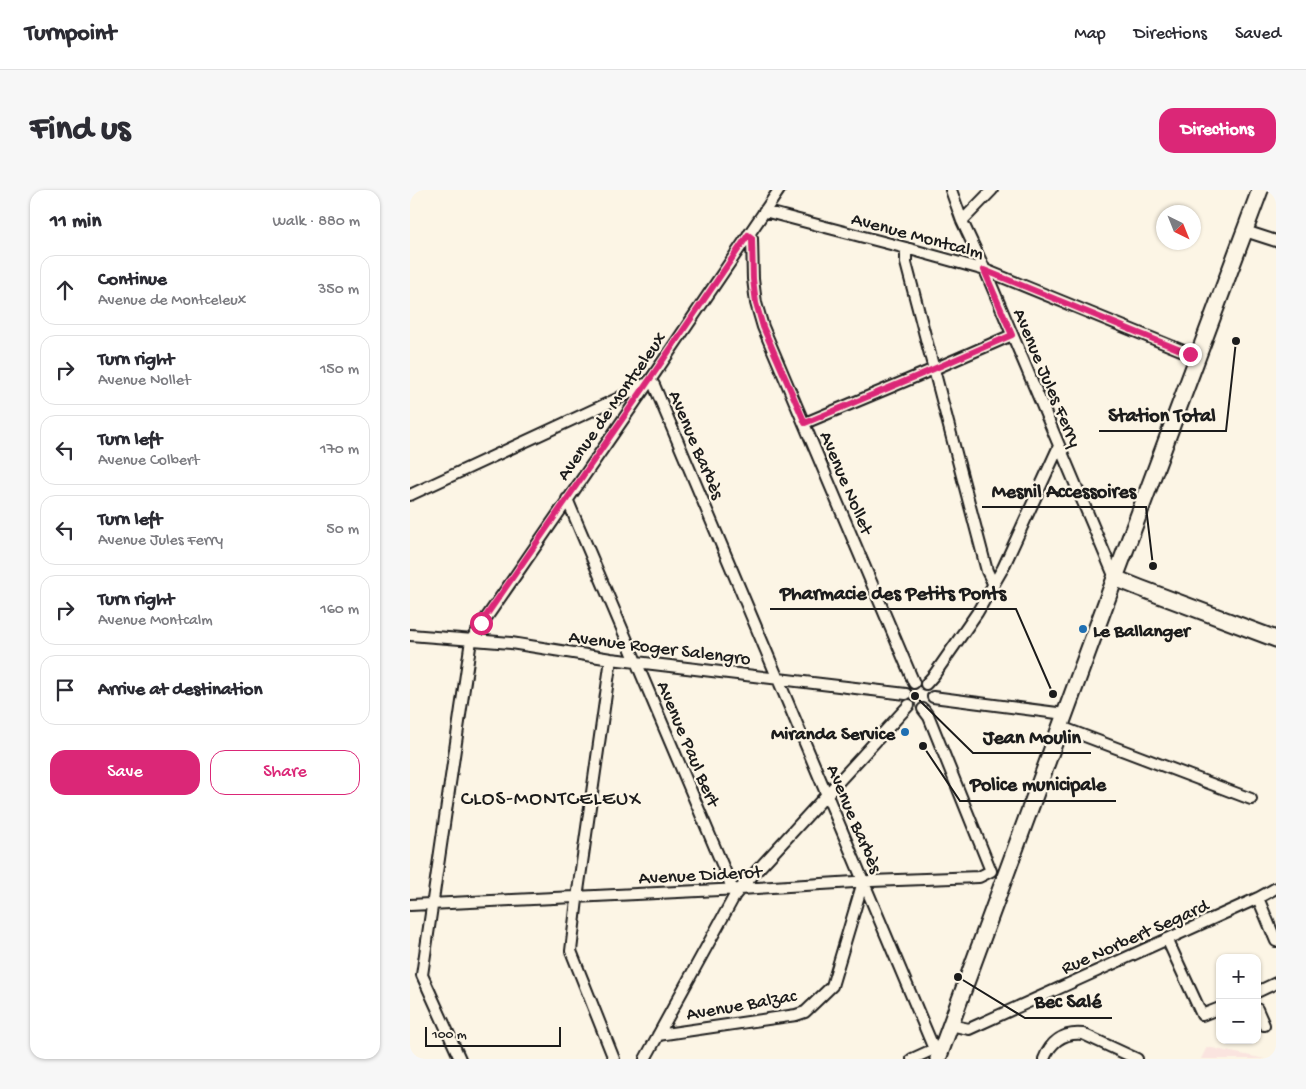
<!DOCTYPE html>
<html lang="en">
<head>
<meta charset="utf-8">
<style>
  :root { --surface:#fff; --page:#f7f7f7; --text:#2b2b33; --muted:#7c7c81; --line:#e1e1e2; --accent:#db2777 }
  body { margin:0; font-family:"Gochi Hand",sans-serif; background:var(--page); color:var(--text) }
  .controls { position:absolute; right:15px; bottom:15px; display:grid; overflow:hidden; border-radius:10px; box-shadow:0 1px 4px #0004 }
  .controls button { width:45px; height:45px; display:grid; place-items:center; padding:0; border:0; border-bottom:1px solid var(--line); background:var(--surface); color:var(--text); font:25px sans-serif }
  .compass { position:absolute; left:746px; top:15px; width:45px; height:45px; border-radius:50%; background:var(--surface); box-shadow:0 1px 4px #0004; rotate:137deg }
  .scale { position:absolute; left:15px; bottom:12px; width:136px; box-sizing:border-box; padding-left:5px; border:2px solid #1c1c1c; border-top:0; font-size:14px; line-height:18px; white-space:nowrap; color:#1c1c1c; -webkit-text-stroke:4px #fcf5e5; paint-order:stroke }
  .stop { position:absolute; width:15px; height:15px; margin:-11px; border:4px solid #db2777; border-radius:50%; background:#fff }
  .stop.end { background:#db2777; border-color:#fff; box-shadow:0 1px 5px #0008 }
  .list { margin:0; padding:0; list-style:none }
  h2 { display:flex; justify-content:space-between; align-items:center; height:65px; margin:0; padding:0 20px; font-size:21px }
  h2 small { font-size:16px; font-weight:400; color:var(--muted) }
  .list li { display:grid; grid-template-columns:32px 1fr auto; gap:15px; align-items:center; box-sizing:border-box; height:70px; margin:0 10px 10px; padding:0 10px; border:1px solid var(--line); border-radius:15px }
  .list b { display:block; font-size:19px; white-space:nowrap }
  .list p { margin:0; font-size:16px; white-space:nowrap; color:var(--muted) }
  .list em { font-size:16px; font-style:normal; color:var(--muted) }
  .actions { display:flex; gap:10px; padding:15px 20px }
  .actions a { flex:1; padding:11px 0; border:1px solid var(--accent); border-radius:15px; text-align:center; font-size:18px; color:var(--accent) }
  .actions .main { background:var(--accent); color:#fff }
  .icon { flex:none; width:28px; height:28px; fill:none; stroke:currentColor; stroke-width:2; stroke-linecap:round; stroke-linejoin:round }
  .map { position:relative; flex:none; width:866px; height:869px; overflow:hidden; border-radius:15px }
  header { display:flex; align-items:center; gap:30px; box-sizing:border-box; height:70px; padding:0 25px; background:var(--surface); border-bottom:1px solid var(--line) }
  header strong { font-size:24px }
  nav { display:flex; gap:28px; margin-inline-start:auto; font-size:18px }
  .intro { display:flex; align-items:center; justify-content:space-between; box-sizing:border-box; height:120px; padding:0 30px }
  h1 { margin:0; font-size:35px }
  .button { padding:12px 22px; border-radius:15px; background:var(--accent); color:#fff; font-size:18px; font-weight:700 }
  main { display:flex; gap:30px; padding:0 30px }
  aside { flex:1; background:var(--surface); border-radius:15px; box-shadow:0 1px 4px #0004 }
  .map>svg:first-child { display:block }
  .built { fill:#fae4df }
  .lines { fill:none; stroke-linecap:round; stroke-linejoin:round }
  .street-casing { stroke:#1c1c1c; stroke-width:14 }
  .secondary-casing { stroke:#1c1c1c; stroke-width:19 }
  .street { stroke:#fcf5e5; stroke-width:10 }
  .secondary { stroke:#fcf5e5; stroke-width:15 }
  .route { stroke:#db2777; stroke-width:6 }
  .poi-dot { fill:#1f6fb2; stroke:#fcf5e5; stroke-width:2 }
  .labels { text-anchor:middle; stroke-width:4.5; stroke-linejoin:round; paint-order:stroke }
  .street-label { font-size:19px; fill:#1c1c1c; stroke:#fcf5e5 }
  .poi-label { font-size:19px; font-weight:bold; fill:#1c1c1c; stroke:#fcf5e5; text-anchor:start }
  .quarter-label { font-size:21px; letter-spacing:1px; fill:#1c1c1c; stroke:#fcf5e5 }
  .leader { fill:none; stroke:#1c1c1c; stroke-width:2 }
  .callout-dot { fill:#1c1c1c; stroke:#fcf5e5; stroke-width:2 }
  .callout-label { font-size:20px; text-anchor:middle; font-weight:bold; fill:#1c1c1c; stroke:#fcf5e5; stroke-width:4.5; stroke-linejoin:round; paint-order:stroke }
</style>
</head>
<body>
<header>
<strong>Turnpoint</strong>
<nav><a>Map</a><a>Directions</a><a>Saved</a></nav>
</header>
<div class="intro"><h1>Find us</h1><a class="button">Directions</a></div>
<main>
<aside>
<h2>11 min<small>Walk · 880 m</small></h2>
<ul class="list">
<li><svg class="icon" aria-label="ahead" viewBox="0 0 24 24"><path d="M12 20V5M6 11l6-6 6 6"/></svg><div><b>Continue</b><p>Avenue de Montceleux</p></div><em>350 m</em></li>
<li><svg class="icon" aria-label="right" viewBox="0 0 24 24"><path d="M7 20v-9h11M14 6l5 5-5 5"/></svg><div><b>Turn right</b><p>Avenue Nollet</p></div><em>150 m</em></li>
<li><svg class="icon" aria-label="left" viewBox="0 0 24 24"><path d="M17 20v-9H6M10 6l-5 5 5 5"/></svg><div><b>Turn left</b><p>Avenue Colbert</p></div><em>170 m</em></li>
<li><svg class="icon" aria-label="left" viewBox="0 0 24 24"><path d="M17 20v-9H6M10 6l-5 5 5 5"/></svg><div><b>Turn left</b><p>Avenue Jules Ferry</p></div><em>50 m</em></li>
<li><svg class="icon" aria-label="right" viewBox="0 0 24 24"><path d="M7 20v-9h11M14 6l5 5-5 5"/></svg><div><b>Turn right</b><p>Avenue Montcalm</p></div><em>160 m</em></li>
<li><svg class="icon" aria-label="arrive" viewBox="0 0 24 24"><path d="M6 21V4h12l-3 4 3 4H6"/></svg><div><b>Arrive at destination</b></div></li>
</ul>
<div class="actions"><a class="main">Save</a><a>Share</a></div>
</aside>
<div class="map">
<svg width="866" height="869" viewBox="0 0 866 869">
  <rect width="100%" height="100%" fill="#fcf5e5"/>
  <filter id="ink" filterUnits="userSpaceOnUse"><feTurbulence type="fractalNoise" baseFrequency=".02" numOctaves="2"/><feDisplacementMap in="SourceGraphic" scale="10" xChannelSelector="R" yChannelSelector="G"/><feConvolveMatrix kernelMatrix="1 2 1 2 8 2 1 2 1" color-interpolation-filters="sRGB"/></filter>
  <g filter="url(#ink)">
    <path class="built" d="M797,857L855,869H791Z"/>
    <g class="lines">
      <g class="street-casing">
        <path id="street" d="M541,0L552,31L575,80L705,388
          M354,21L496,58L575,80L788,167
          M552,31L582,0
          M835,41L866,51
          M338,45L342,48L343,89L346,113L353,137L504,493
          M496,58V73L577,381L584,395
          M239,191L244,195L524,859
          M395,233L524,179L602,145
          M0,305L209,208L235,194
          M157,309L323,700
          M0,445L101,453L201,469L496,504
          M201,469L168,701L161,761L204,869
          M516,494L524,485L567,423L593,378L649,256
          M523,507L655,524
          M513,519L519,527L581,681
          M651,537L841,609
          M848,708L866,751
          M0,715L330,699L461,691L569,687L581,681
          M757,749L792,825L810,818
          M847,802L866,793
          M847,819L854,835
          M540,835L559,839L848,708L866,698
          M248,845L386,825L395,822L422,796L453,692
          M50,869L12,785L61,450L241,189L369,0
          M235,869L325,705L330,699L499,515
          M502,869L524,859
          M634,869C641,851 654,842 673,844L727,869"/>
      </g>
      <g class="secondary-casing">
        <path id="secondary" d="M705,388L730,398L866,449
          M528,869L705,388L850,0"/>
      </g>
      <use href="#street" class="street"/>
      <use href="#secondary" class="secondary"/>
    </g>
  </g>
  <g class="lines" filter="url(#ink)">
    <path class="route" d="M71,433L240,189L338,45L342,48L343,89L346,113L353,137L395,233L512,184L602,145L574,80L780,164"/>
  </g>
  <g class="poi-dot">
    <circle cx="673" cy="439" r="5"/>
    <circle cx="495" cy="542" r="5"/>
  </g>
  <g class="labels">
    <g class="street-label">
      <text transform="translate(508 44) rotate(15)" y="7">Avenue Montcalm</text>
      <text transform="translate(639 187) rotate(67)" y="7">Avenue Jules Ferry</text>
      <text transform="translate(200 215) rotate(-55)" y="7">Avenue de Montceleux</text>
      <text transform="translate(288 254) rotate(67)" y="7">Avenue Barbès</text>
      <text transform="translate(438 292) rotate(67)" y="7">Avenue Nollet</text>
      <text transform="translate(250 456) rotate(7)" y="7">Avenue Roger Salengro</text>
      <text transform="translate(280 553) rotate(67)" y="7">Avenue Paul Bert</text>
      <text transform="translate(446 628) rotate(67)" y="7">Avenue Barbès</text>
      <text transform="translate(290 683) rotate(-3)" y="7">Avenue Diderot</text>
      <text transform="translate(724 745) rotate(-24)" y="7">Rue Norbert Segard</text>
      <text transform="translate(331 813) rotate(-10)" y="7">Avenue Balzac</text>
    </g>
    <g class="poi-label">
      <text x="683" y="446">Le Ballanger</text>
      <text x="485" y="549" text-anchor="end">Miranda Service</text>
    </g>
    <g class="quarter-label">
      <text x="141" y="614">CLOS-MONTCELEUX</text>
    </g>
  </g>
  <path class="leader" d="M826 151L816 241H689M743 376L736 317H572M643 504L606 419H360M505 506L563 563H681M513 556L550 611H706M548 787L615 828H702"/>
  <g class="callout-dot">
    <circle cx="826" cy="151" r="5"/>
    <circle cx="743" cy="376" r="5"/>
    <circle cx="643" cy="504" r="5"/>
    <circle cx="505" cy="506" r="5"/>
    <circle cx="513" cy="556" r="5"/>
    <circle cx="548" cy="787" r="5"/>
  </g>
  <g class="callout-label">
    <text x="752" y="231">Station Total</text>
    <text x="654" y="307">Mesnil Accessoires</text>
    <text x="483" y="409">Pharmacie des Petits Ponts</text>
    <text x="622" y="553">Jean Moulin</text>
    <text x="628" y="600">Police municipale</text>
    <text x="658" y="817">Bec Salé</text>
  </g>
</svg>
<div class="controls">
<button>+</button>
<button>−</button>
</div>
<svg class="compass" viewBox="-18 -18 36 36"><path d="M0-13l5 13h-10z" fill="#e53935"/><path d="M0 13l5-13h-10z" fill="#7c7c81"/></svg>
<div class="scale">100 m</div>
<div class="stop" style="left:71px;top:433px"></div>
<div class="stop end" style="left:780px;top:164px"></div>
</div>
</main>
</body>
</html>
